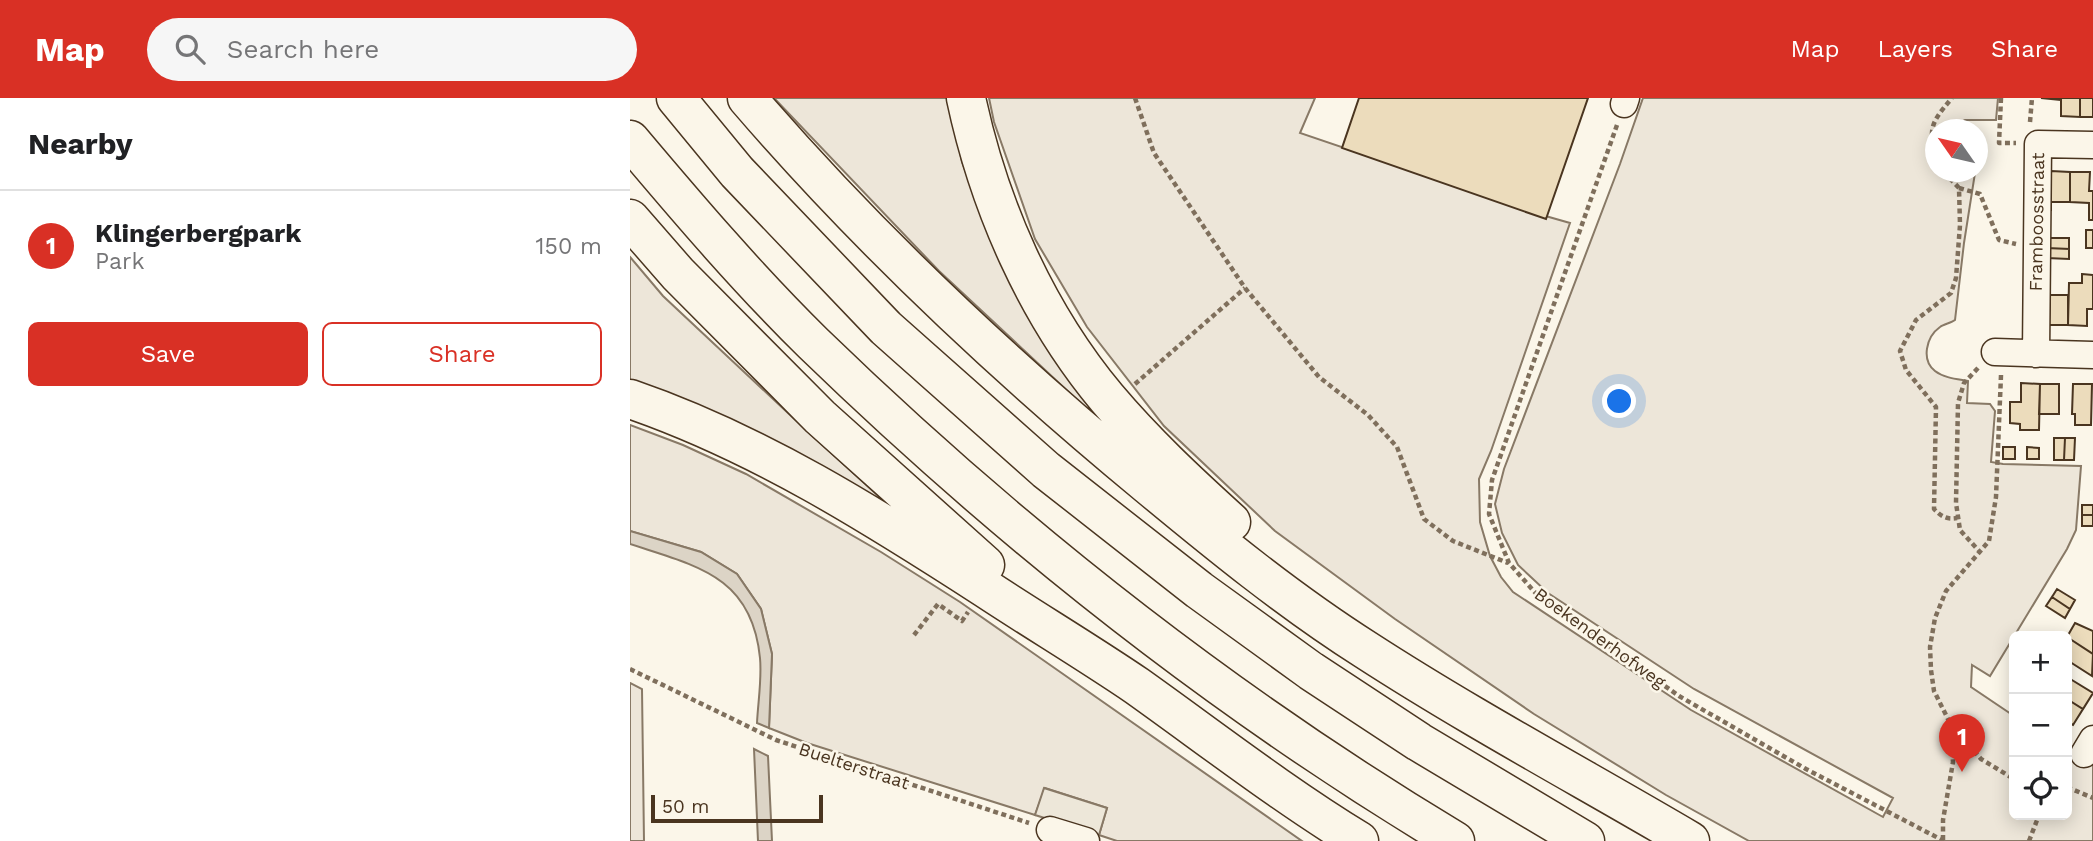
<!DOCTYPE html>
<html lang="en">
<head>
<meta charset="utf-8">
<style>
  :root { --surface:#fff; --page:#f6f6f6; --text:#202124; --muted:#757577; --line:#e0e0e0; --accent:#d93025 }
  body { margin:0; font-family:"Work Sans",sans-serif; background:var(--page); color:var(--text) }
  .controls { position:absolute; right:21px; bottom:21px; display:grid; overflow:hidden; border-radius:10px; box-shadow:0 4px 18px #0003 }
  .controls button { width:63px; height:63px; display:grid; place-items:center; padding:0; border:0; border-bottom:2px solid var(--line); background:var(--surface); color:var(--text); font:35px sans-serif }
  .compass { position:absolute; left:1295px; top:21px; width:63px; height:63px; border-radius:50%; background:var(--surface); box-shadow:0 4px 18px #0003; rotate:304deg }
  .scale { position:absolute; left:21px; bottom:18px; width:172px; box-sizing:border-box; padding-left:7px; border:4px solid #4a3520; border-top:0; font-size:19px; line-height:24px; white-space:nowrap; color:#4a3520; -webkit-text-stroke:5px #fbf6e9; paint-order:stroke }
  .you { position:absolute; left:990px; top:304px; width:24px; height:24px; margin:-18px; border:5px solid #fff; border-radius:50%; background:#1a73e8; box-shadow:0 0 0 10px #1a73e833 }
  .badge { display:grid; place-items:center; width:46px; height:46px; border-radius:50%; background:var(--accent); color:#fff; font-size:23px; font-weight:700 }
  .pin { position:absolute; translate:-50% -58px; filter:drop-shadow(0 2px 4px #0008) }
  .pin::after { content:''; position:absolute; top:37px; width:24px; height:21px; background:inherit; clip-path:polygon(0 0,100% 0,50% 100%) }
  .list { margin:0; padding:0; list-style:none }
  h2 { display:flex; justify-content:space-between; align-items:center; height:91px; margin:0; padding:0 28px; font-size:30px }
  h2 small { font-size:23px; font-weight:400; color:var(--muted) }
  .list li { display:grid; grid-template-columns:46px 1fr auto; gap:21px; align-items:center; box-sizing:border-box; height:112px; padding:0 28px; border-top:2px solid var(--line) }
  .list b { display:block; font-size:26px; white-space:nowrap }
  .list p { margin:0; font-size:23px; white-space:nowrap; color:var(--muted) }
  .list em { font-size:23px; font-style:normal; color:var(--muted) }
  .actions { display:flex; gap:14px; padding:21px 28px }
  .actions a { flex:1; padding:16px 0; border:2px solid var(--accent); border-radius:10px; text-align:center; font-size:24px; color:var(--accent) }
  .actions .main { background:var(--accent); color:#fff }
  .icon { flex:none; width:38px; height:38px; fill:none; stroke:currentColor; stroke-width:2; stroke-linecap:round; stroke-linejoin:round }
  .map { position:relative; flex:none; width:1463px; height:743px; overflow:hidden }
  header { display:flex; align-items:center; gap:42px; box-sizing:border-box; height:98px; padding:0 35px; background:var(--accent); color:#fff }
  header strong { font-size:33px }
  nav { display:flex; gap:38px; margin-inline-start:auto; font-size:24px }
  .search { width:490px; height:63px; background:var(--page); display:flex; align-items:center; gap:18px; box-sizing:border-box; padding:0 24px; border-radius:38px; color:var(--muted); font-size:26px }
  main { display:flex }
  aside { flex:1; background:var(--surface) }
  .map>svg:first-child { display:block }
  .green { fill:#ede6d9; stroke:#887966; stroke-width:2 }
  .parking { fill:#ede7d9; stroke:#887966; stroke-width:2 }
  .water { fill:#dcd4c6; stroke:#887966; stroke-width:2 }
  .building { fill:#ecdcbc; stroke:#4a3520; stroke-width:2 }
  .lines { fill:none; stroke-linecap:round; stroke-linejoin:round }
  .minor-casing { stroke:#4a3520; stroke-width:29 }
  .highway-casing { stroke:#4a3520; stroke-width:41 }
  .path { stroke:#7f6f5c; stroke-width:4.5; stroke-dasharray:5 3.5; stroke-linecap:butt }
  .minor { stroke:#fbf6e9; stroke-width:26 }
  .highway { stroke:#fbf6e9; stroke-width:38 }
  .labels { text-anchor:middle; stroke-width:5; stroke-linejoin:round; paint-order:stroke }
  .street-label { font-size:18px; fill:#4a3520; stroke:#fbf6e9 }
</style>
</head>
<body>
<header>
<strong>Map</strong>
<div class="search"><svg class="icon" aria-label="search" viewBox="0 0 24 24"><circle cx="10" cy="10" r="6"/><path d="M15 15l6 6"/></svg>Search here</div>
<nav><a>Map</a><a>Layers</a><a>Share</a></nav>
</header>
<main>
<aside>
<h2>Nearby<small></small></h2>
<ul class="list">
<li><span class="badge">1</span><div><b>Klingerbergpark</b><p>Park</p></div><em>150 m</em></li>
</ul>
<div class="actions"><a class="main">Save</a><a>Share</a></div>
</aside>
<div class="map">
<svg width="1463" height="743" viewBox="0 0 1463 743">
  <rect width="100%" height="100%" fill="#fbf6e9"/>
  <path class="green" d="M144,0H319L332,64L363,146L474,327L309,173Z
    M359,0H685L670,35L912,117L940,125L861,353L849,381L850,424L860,458L871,479L883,494L1061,612L1253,719L1263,700L1064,591L918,495L888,467L872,435L865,406L874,371L990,66L1013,0H1368L1366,22H1335L1317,31L1306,32V74L1345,75L1334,145L1325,222C1321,225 1314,226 1310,229C1296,239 1291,262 1305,273C1314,280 1327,281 1338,283L1337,305L1360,306L1365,313L1361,364L1373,366L1451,368L1446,432L1437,451L1360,578L1342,567L1341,589L1384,618V717H1437V652L1463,660V743H1119L1036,697L904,616L765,521L645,433L534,328L457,229L405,141L364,24Z
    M0,159L33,198L174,330L315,459L0,295Z
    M0,327L53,347L116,376L251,454L330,504L672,743H487L469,737L477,710L415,690L405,717L177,645L139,630L142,556L131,511L107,476L71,454L0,433Z
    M0,585L12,591L14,743H0Z"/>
  <path class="parking" d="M414,690L477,710L469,737L405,717Z"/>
  <path class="water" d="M0,433L71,454L107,476L131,511L142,556L139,630L127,625C128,604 132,581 130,560C122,478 67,468 0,446Z
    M124,651L138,658L142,743H128Z"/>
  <path class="building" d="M729,0H958L916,121L712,50Z
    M1411,0H1450V19L1431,18V2Z
    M1450,0H1463V19H1450Z
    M1421,73L1440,74V104H1421V112H1414V94H1421Z
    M1440,74H1460L1459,93H1463V122H1459V105L1440,104Z
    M1456,132H1463V150H1456Z
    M1418,140H1439V151L1417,150Z
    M1417,150L1439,151V161L1417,160Z
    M1452,176L1463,177V211H1457V228L1438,227L1439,185H1452Z
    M1420,197H1438V227H1419Z
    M1391,285L1410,286L1409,332H1390V326L1380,325V304H1391Z
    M1410,286H1429V316H1409Z
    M1443,286H1462L1461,327H1445V316H1442Z
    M1424,340H1435L1434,362H1424Z
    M1435,340H1445L1444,362H1434Z
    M1373,349H1385V361H1373Z
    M1397,349L1409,350V361H1397Z
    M1452,407H1463V417H1452Z
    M1452,417H1463V428H1452Z
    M1427,491L1445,502L1440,511L1422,499Z
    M1422,499L1440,511L1435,520L1416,508Z
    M1445,525L1463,533V556L1437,539Z
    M1437,539L1463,556L1462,578L1437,562Z
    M1437,579L1463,595L1453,611L1437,601Z
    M1437,601L1453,611L1443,627L1437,624Z"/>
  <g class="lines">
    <g class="minor-casing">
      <path id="minor" d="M994,6L996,0
        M1365,254L1463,257
        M1406,256L1408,46L1463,47
        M1454,656L1463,641
        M420,732L456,743"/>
    </g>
    <g class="highway-casing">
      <path id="highway" d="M46,0L107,74L256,230L416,372L569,492L681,573L789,644L955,743
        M117,0C239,142 374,268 518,387C588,445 659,503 736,552C841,620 953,680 1060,743
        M336,0C359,108 406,215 477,300C515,345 558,385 601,424
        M0,42C59,112 118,181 183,245C377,433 593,604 825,743
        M0,121L48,176L190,319L355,467
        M0,301C128,345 242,417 355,490C405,523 457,554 507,588C580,640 652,696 729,743"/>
    </g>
    <path class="path" d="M505,0L524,55L615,190L689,279L738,317L767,349L794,421L823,443L878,465
      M1371,0L1369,45H1386
      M1400,24L1402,0
      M987,27L862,382L859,416L879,465L909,499L1049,598L1176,671L1314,743
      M1306,62C1298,29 1301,25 1322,0
      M1314,74L1329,90L1330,127L1326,180L1321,195L1286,222L1270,253L1276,272L1306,309L1304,411C1311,418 1316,422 1327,420
      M1329,90L1350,96L1369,142L1386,146
      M1348,270L1334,285L1328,305L1326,405L1330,432L1350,454
      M1371,277L1366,399L1359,443L1316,493L1305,520L1300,549L1301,572L1304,593L1320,625L1351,661L1384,681
      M505,286L615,190
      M284,537L308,506L332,523L338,514
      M0,571L146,642L399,725
      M1437,689L1463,700
      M1313,742V722L1323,664L1320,625
      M1399,743L1409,717"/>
    <use href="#minor" class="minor"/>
    <use href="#highway" class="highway"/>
  </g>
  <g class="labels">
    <g class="street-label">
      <text transform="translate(1407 124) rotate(-89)" y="6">Framboosstraat</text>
      <text transform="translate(970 540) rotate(36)" y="6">Boekenderhofweg</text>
      <text transform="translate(224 668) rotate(18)" y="6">Buelterstraat</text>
    </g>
  </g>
</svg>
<div class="controls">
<button>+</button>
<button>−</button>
<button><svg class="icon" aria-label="locate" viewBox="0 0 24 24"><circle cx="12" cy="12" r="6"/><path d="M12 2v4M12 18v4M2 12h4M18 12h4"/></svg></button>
</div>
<svg class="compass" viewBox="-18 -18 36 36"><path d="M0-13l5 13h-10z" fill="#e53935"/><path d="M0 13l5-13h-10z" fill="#757577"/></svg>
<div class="scale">50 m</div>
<div class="you"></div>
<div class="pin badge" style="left:1332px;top:674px">1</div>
</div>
</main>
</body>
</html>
